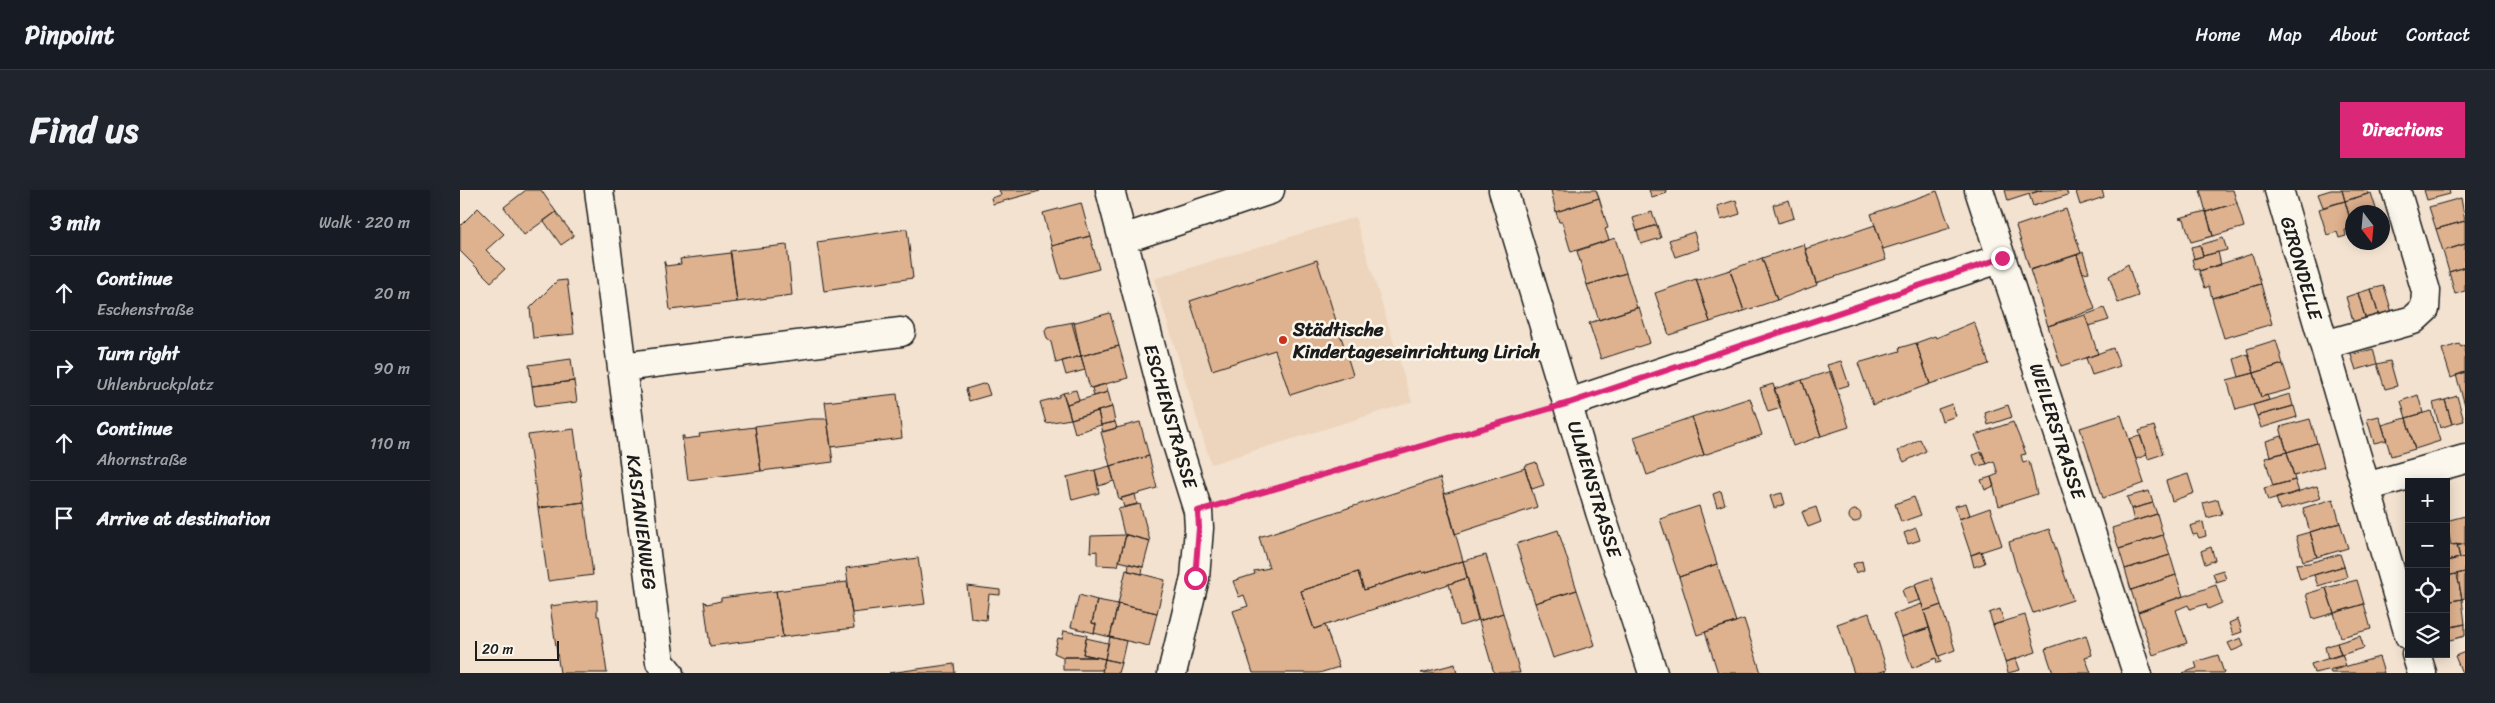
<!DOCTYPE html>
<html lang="en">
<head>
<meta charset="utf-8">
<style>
  :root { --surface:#171b24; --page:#20242c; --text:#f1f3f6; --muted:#9ea1a6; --line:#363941; --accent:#db2777 }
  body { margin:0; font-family:Sriracha,sans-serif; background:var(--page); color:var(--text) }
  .controls { position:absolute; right:15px; bottom:15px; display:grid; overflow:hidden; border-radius:0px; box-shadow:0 2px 12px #0003 }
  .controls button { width:45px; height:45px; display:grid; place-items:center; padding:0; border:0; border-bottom:1px solid var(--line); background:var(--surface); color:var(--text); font:25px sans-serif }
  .compass { position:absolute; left:1885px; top:15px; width:45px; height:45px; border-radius:50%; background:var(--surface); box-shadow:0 2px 12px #0003; rotate:164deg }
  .scale { position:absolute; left:15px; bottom:12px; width:84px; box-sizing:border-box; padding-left:5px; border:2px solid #1c1c1c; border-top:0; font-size:14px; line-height:18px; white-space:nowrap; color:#1c1c1c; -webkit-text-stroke:4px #fbf7ec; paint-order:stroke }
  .stop { position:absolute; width:15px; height:15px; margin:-11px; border:4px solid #db2777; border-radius:50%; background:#fff }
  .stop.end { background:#db2777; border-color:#fff; box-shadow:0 1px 5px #0008 }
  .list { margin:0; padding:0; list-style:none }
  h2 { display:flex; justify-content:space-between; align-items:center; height:65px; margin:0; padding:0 20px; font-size:21px }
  h2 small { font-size:16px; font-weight:400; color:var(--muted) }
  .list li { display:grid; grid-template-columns:32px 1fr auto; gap:15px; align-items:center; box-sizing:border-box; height:75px; padding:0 20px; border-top:1px solid var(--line) }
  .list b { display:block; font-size:19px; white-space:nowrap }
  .list p { margin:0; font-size:16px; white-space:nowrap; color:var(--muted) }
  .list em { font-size:16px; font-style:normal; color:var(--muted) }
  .icon { flex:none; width:28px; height:28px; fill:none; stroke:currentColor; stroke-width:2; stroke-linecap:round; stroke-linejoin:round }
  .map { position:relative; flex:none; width:2005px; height:483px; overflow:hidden; border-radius:0px }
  header { display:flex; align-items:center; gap:30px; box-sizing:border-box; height:70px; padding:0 25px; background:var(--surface); border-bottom:1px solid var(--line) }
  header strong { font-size:24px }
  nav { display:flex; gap:28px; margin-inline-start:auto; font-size:18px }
  .intro { display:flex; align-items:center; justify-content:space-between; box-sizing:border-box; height:120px; padding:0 30px }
  h1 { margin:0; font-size:35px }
  .button { padding:12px 22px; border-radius:0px; background:var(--accent); color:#fff; font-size:18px; font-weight:700 }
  main { display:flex; gap:30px; padding:0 30px }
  aside { flex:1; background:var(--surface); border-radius:0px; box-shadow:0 2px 12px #0003 }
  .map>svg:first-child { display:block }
  .built { fill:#edd4bc }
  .building { fill:#dfb28f; stroke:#1c1c1c }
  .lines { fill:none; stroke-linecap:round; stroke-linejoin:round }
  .minor-casing { stroke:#1c1c1c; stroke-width:31 }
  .tertiary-casing { stroke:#1c1c1c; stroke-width:31 }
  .path { stroke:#1c1c1c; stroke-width:3; stroke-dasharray:4 4; stroke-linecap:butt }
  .minor { stroke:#fbf7ec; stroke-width:28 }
  .tertiary { stroke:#fbf7ec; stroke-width:28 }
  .route { stroke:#db2777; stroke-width:6 }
  .poi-dot { fill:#c8321e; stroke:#fbf7ec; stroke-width:2 }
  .labels { text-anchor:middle; stroke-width:5; stroke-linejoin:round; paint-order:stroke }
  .street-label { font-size:19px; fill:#1c1c1c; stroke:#fbf7ec }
  .poi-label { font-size:19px; font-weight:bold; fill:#1c1c1c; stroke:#fbf7ec; text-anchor:start }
</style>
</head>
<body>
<header>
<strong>Pinpoint</strong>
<nav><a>Home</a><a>Map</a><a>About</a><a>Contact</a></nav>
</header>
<div class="intro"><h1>Find us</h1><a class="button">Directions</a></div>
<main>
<aside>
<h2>3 min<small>Walk · 220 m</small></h2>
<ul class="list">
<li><svg class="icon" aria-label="ahead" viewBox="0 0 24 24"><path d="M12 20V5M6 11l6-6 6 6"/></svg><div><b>Continue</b><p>Eschenstraße</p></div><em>20 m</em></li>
<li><svg class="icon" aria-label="right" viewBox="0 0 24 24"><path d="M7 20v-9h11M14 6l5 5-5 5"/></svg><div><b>Turn right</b><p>Uhlenbruckplatz</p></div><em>90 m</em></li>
<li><svg class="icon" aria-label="ahead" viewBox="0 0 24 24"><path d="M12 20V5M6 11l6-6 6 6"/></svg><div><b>Continue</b><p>Ahornstraße</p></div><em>110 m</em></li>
<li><svg class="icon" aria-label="arrive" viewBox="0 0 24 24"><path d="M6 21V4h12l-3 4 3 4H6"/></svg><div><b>Arrive at destination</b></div></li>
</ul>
</aside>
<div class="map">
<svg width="2005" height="483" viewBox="0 0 2005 483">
  <rect width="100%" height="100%" fill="#f3e2d0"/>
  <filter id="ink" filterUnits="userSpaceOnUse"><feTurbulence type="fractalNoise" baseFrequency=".02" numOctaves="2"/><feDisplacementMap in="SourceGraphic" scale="10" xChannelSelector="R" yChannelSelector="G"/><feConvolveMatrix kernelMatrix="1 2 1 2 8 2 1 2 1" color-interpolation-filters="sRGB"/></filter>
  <g filter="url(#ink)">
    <path class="built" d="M895,27L952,212L751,274L694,89Z"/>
    <path class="building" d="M66,0H81L96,22L64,45L44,17Z
      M539,0H580V1L533,14L531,8L541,5Z
      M1091,0H1136L1139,8L1096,22Z
      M1189,0H1206L1207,3L1192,8Z
      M1545,0H1582L1548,11Z
      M1582,0H1606L1608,5L1573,16L1569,4Z
      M1623,0H1642L1644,7L1620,15L1616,2Z
      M1740,0H1773L1777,13L1746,22Z
      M1871,0H1882L1885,11L1863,17L1858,4Z
      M1882,0H1907L1908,4L1885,11Z
      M1964,0H1989L1990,4L1967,10Z
      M1477,1L1490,38L1423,59L1411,24Z
      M1911,3L1917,22H1892V35L1885,11Z
      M1139,8L1148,38L1145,39L1149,50L1111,62L1102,32H1099L1096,22Z
      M2001,8L2005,31L1976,39L1969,17Z
      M1276,10L1280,24L1261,30L1257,16Z
      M1329,10L1334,28L1318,33L1313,15Z
      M1885,11L1892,38L1885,40L1886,46L1879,48L1877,42L1867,45L1859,19Z
      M621,13L630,46L592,56L583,23Z
      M1777,13L1784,37L1753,46L1746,22Z
      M18,18L44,44L26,60L45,79L31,92L0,61V36Z
      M1606,19L1621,63L1570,80L1556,36Z
      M1746,21L1753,46L1731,52L1724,29L1719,28Z
      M96,22L114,46L101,55L84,31Z
      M1192,22L1197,35L1177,41L1173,28Z
      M2005,31V54L1983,61L1976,39Z
      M1197,35L1201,48L1181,54L1177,41Z
      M1415,35L1426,70L1356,93L1345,59Z
      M447,39L453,88L364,101L357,52Z
      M1234,42L1239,59L1215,67L1209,50Z
      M630,46L639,79L601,89L592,56Z
      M1155,48L1166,83L1127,95L1117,61Z
      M1763,48L1767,60L1743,66L1740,55Z
      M1344,54L1357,95L1317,110L1302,68Z
      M2005,54V77L1989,82L1983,61Z
      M327,55L332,105L277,112L270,61Z
      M1740,55L1743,66L1734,69L1731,57Z
      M1623,62L1629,82L1623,83L1617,65Z
      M1758,62L1761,75L1739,81V79L1735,80L1732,69Z
      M271,63L277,112L210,120L204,71L206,76L221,74L220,69Z
      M1792,64L1801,94L1752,108L1749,96L1745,98L1739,81Z
      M1617,65L1635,119L1588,136L1570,80Z
      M1302,68L1317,110L1284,121L1270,80Z
      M857,70L893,185L830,205L815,160L752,180L730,111Z
      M1668,74L1678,106L1658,113L1649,86Z
      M2005,77V101L1995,104L1989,82Z
      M1270,80L1284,121L1250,132L1236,89L1238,90Z
      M1166,83L1177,118L1139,130L1127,95Z
      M1236,89L1250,132L1209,145L1195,103Z
      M107,90L114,144L73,148L70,118L97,91Z
      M1801,94L1812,134L1764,148L1752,108Z
      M1924,96L1933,126L1920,130L1911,99Z
      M1911,99L1920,130L1907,134L1898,103Z
      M1898,103L1907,134L1895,137L1886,107Z
      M1179,117L1190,153L1141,169L1129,133Z
      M1644,118L1649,130L1629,136L1625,125Z
      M650,123L659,156L621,166L612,133Z
      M1625,125L1638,164L1601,176L1588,136Z
      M614,132L621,166L596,173L591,152L587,149L585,141L587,137Z
      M1514,132L1529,174L1470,194L1456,153L1475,146L1476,148Z
      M1816,150L1823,174L1794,183L1787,159Z
      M1456,153L1470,194L1413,215L1398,173L1440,161L1439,158Z
      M1999,154L2001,157L2005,155V182L1991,188L1982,159Z
      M659,156L668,188L630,198L621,166Z
      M1653,158L1660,176L1632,185L1626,168Z
      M1913,159L1917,174L1896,180L1891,165Z
      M1788,164L1794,183L1779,187L1774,169Z
      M621,166L625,180L606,185L602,171Z
      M111,169L114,191L72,196L69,175Z
      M1381,171L1389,195L1376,199L1367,175Z
      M1930,171L1937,196L1925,199L1917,174Z
      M1823,174L1831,199L1801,207L1794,183Z
      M1371,181L1389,237L1361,246L1342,190Z
      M2005,182V215L1996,185Z
      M1794,183L1801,207L1807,205L1809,210L1776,220L1767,190Z
      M1342,190L1361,246L1333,256L1314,199Z
      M114,191L117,212L75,217L72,196Z
      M526,193L530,205L509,211L506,199Z
      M646,194L648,202L634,206L632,198Z
      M1313,194L1321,218L1308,222L1300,198Z
      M616,200L619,210L607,214L603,203Z
      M648,202L652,217L611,229L607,214Z
      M603,203L611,229L586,233L580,212L599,207V205Z
      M437,204L442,248L371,257L365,212Z
      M1830,204L1833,216L1797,226L1793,215Z
      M1958,205L1963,223L1946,228L1941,211Z
      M1997,206L2004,231L1992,234L1985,210Z
      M1290,208L1302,245L1244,265L1232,227Z
      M1985,210L1992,234L1980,238L1973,213Z
      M1492,214L1496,226L1482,231L1478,219Z
      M1548,215L1552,227L1528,235L1525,223Z
      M1834,216L1837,227L1801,238L1797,226Z
      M652,217L655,232L641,235L638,221Z
      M638,221L641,235L615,243L611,229Z
      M1971,221L1980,251L1955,259L1946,228Z
      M1661,225L1684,293L1643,308L1620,238Z
      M1919,226L1927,250L1914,253L1907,229Z
      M1232,227L1244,265L1187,285L1174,247Z
      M1946,228L1955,259L1931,266L1922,235Z
      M351,229H367L373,272L301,281L295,236Z
      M1850,229L1857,253L1827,262L1820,237Z
      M655,232L657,238L643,242L641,235Z
      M680,232L689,266L650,276L641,242Z
      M1553,232L1566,264L1561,265L1563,273L1569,271L1577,304L1539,316L1531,287L1538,284L1534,271L1527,274L1515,245Z
      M1694,236L1703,264L1688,269L1679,241Z
      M295,237L301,281L228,290L222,246H224V249L240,247L239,244Z
      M114,239L124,312L78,318L68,245Z
      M1680,246L1687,265L1676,269L1669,249Z
      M1822,246L1827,262L1810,266L1806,251Z
      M1460,249L1466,261L1444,272L1438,261Z
      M1857,253L1864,277L1834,286L1827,262Z
      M1521,262L1527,274L1517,276L1513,265Z
      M1827,262L1835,290L1813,296L1805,268Z
      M689,266L697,298L659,309L650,276Z
      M1076,272L1084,295L1072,299L1064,276Z
      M650,276L654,291L639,296L635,280Z
      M1065,278L1077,317L995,344L984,304Z
      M635,280L639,303L612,310L607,287Z
      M1728,284L1734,303L1712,311L1706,291Z
      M1531,287L1534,296L1525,300L1521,290Z
      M980,288L1003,371L963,383L962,381L904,400L898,382L841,401L854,439L865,435L879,477L859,483H793L773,421L788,416L784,405L779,407L773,391L795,384L794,381L809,378L799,347Z
      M1835,290L1839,302L1808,311L1804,298Z
      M1857,296L1861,308L1820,320L1816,308Z
      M1261,301L1265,314L1257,317L1253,304Z
      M1689,301L1693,313L1671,319L1667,307Z
      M1322,303L1325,314L1314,318L1310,306Z
      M675,304L677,314L664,317L661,308Z
      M1454,307L1461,325L1441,332L1435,314Z
      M1758,309L1762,324L1747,328L1743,313Z
      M1873,309L1880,333L1850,342L1843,318Z
      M124,312L133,385L88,391L78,318Z
      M1506,313L1510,325L1499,329L1495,316Z
      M1693,313L1697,324L1674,331L1671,319Z
      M680,314L690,351L664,344L658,319Z
      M1239,316L1257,374L1219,387L1200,329Z
      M1356,317L1361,332L1348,337L1342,322Z
      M1530,318L1542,355L1511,365L1499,329Z
      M1389 326a6 6 0 1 1 12 0a6 6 0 1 1-12 0Z
      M1697,324L1703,345L1659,359L1652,338Z
      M2005,326V354L1991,355L1986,331Z
      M1743,332L1746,346L1739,348L1737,344L1733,345L1730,336Z
      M1880,333L1888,358L1857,367L1850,342Z
      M1456,338L1460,350L1448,354L1444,343Z
      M1589,339L1613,410L1573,423L1557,381L1549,352Z
      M1098,340L1117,400L1075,413L1056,354Z
      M1850,342L1857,367L1843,371L1836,346Z
      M666,345L690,351L683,377L659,371Z
      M666,345L658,376L637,375V361L630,362L631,346Z
      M1703,345L1710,365L1665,379L1659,359Z
      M1997,354L2000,368L1986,371V356Z
      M2005,354V367L2000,368L1997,356Z
      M1751,357L1755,370L1745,374L1741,361Z
      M1521,361L1525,373L1514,377L1511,365Z
      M1880,364L1884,376L1840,389L1836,374L1849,373Z
      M1026,365L1043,423L1019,431L1003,371Z
      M1710,365L1716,385L1671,400L1665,379Z
      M2005,367V382L1986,386V371Z
      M458,368L465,414L392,423L386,378Z
      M1003,371L1007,388L854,439L841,401L898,382L904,400L962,381L963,383Z
      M1402,371L1404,380L1396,383L1393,374Z
      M669,374L683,377L682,384L668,381Z
      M1257,374L1276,432L1237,445L1219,387Z
      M1884,376L1887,387L1858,396L1854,385Z
      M666,380L705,390L697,423L658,414Z
      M1763,380L1766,389L1756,392L1753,383Z
      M2005,382V408L2002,409L1997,384Z
      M1997,384L2002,409L1986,412V386Z
      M1716,385L1723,406L1678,422L1671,400Z
      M1007,388L1018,430L1000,436L989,394Z
      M1472,388L1481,415L1464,421L1455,394Z
      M1897,390L1904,414L1874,423L1866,398Z
      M387,392L394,438L323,447L316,401Z
      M1455,395L1460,410L1447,414L1442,400Z
      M1756,395L1762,413L1748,419L1746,414L1730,419L1728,415L1716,420L1727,453L1693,465L1678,422Z
      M507,396L540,400V405L529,404L526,430L511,428Z
      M1866,398L1874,423L1853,429L1846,404Z
      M1117,400L1135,455L1093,468L1075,413Z
      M316,401L323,447L250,456L244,411L247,414L261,411V408Z
      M619,405L637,410L632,433L636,434L634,443L611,437Z
      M2002,409L2005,434L1986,438V412Z
      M137,410V426H139L147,483H100L90,416Z
      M637,410L658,414L650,447L634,443L636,434L632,433Z
      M658,414L697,423L689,456L650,447Z
      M1462,414L1469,438L1441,447L1433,424Z
      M1904,414L1911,439L1881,447L1874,423Z
      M1481,415L1495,460L1479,466L1464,421Z
      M1540,419L1544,432L1533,435L1529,423Z
      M1043,423L1060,483H1034L1019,431Z
      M1409,423L1427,480L1417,483H1394L1377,434Z
      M1565,425L1576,462L1545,472L1533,435Z
      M1284,429L1301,483H1258L1245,442Z
      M1778,429L1782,442L1773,445L1769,433Z
      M2005,434V446L1990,450L1987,438Z
      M1469,438L1481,472L1477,473L1476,468L1452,478L1442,447Z
      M604,441L627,445L623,464L636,467H603L594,463L598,448L602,449Z
      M1626,445L1632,465L1625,467L1631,483H1593L1585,459Z
      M1900,446L1904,458L1881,465L1877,453Z
      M650,447L666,451L661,473L645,469Z
      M626,448L648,453L645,469L623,464Z
      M1781,448L1784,456L1772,461L1768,453Z
      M1877,453L1881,465L1868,469L1865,457Z
      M2005,462V483H2002L1995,466Z
      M1882,464L1886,476L1854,483L1851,474Z
      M1758,465L1764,483H1723L1737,478L1735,472Z
      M603,467H636L645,469L642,480H603Z
      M1919,467L1924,483H1871L1870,481Z
      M645,469L661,473L658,483H642Z
      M1556,469L1560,480L1548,483L1545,472Z
      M494,474L495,483H429Z
      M995,474L997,483H961Z"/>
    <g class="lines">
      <g class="minor-casing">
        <path id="minor" d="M139,0L200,472L209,483
          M650,0L712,238L738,321L739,338L735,388L712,483
          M1519,0L1677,483
          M1819,0L1949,445
          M663,49L810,0
          M1865,155L1953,130L1965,119L1966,101L1936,0
          M162,177L441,142
          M1109,213L1542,68
          M1906,297L2005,269
          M1956,464L1962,483"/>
      </g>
      <g class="tertiary-casing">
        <path id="tertiary" d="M1043,0L1140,322L1193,483"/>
      </g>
      <path class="path" d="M765,313L1081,221"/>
      <use href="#minor" class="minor"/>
      <use href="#tertiary" class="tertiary"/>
    </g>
  </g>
  <g class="lines" filter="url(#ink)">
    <path class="route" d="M735,388L739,338L738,321L1109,213L1542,68"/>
  </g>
  <circle class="poi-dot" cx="823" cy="150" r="5"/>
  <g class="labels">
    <g class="street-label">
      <text transform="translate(1842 78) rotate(74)" y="7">GIRONDELLE</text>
      <text transform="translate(711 226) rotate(74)" y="7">ESCHENSTRASSE</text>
      <text transform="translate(1598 241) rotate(72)" y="7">WEILERSTRASSE</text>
      <text transform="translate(1135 299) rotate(73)" y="7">ULMENSTRASSE</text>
      <text transform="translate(182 332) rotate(83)" y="7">KASTANIENWEG</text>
    </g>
    <g class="poi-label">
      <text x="833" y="146">Städtische<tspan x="833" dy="22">Kindertageseinrichtung Lirich</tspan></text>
    </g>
  </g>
</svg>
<div class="controls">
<button>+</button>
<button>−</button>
<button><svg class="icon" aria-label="locate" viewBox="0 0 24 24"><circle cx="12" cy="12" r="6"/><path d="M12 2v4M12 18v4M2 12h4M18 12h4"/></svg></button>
<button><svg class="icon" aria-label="layers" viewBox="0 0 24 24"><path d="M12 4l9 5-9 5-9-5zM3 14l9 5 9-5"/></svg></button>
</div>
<svg class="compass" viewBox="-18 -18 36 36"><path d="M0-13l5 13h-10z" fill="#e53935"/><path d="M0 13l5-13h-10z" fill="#9ea1a6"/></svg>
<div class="scale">20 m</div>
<div class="stop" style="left:735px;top:388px"></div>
<div class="stop end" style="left:1542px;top:68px"></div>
</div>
</main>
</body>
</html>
